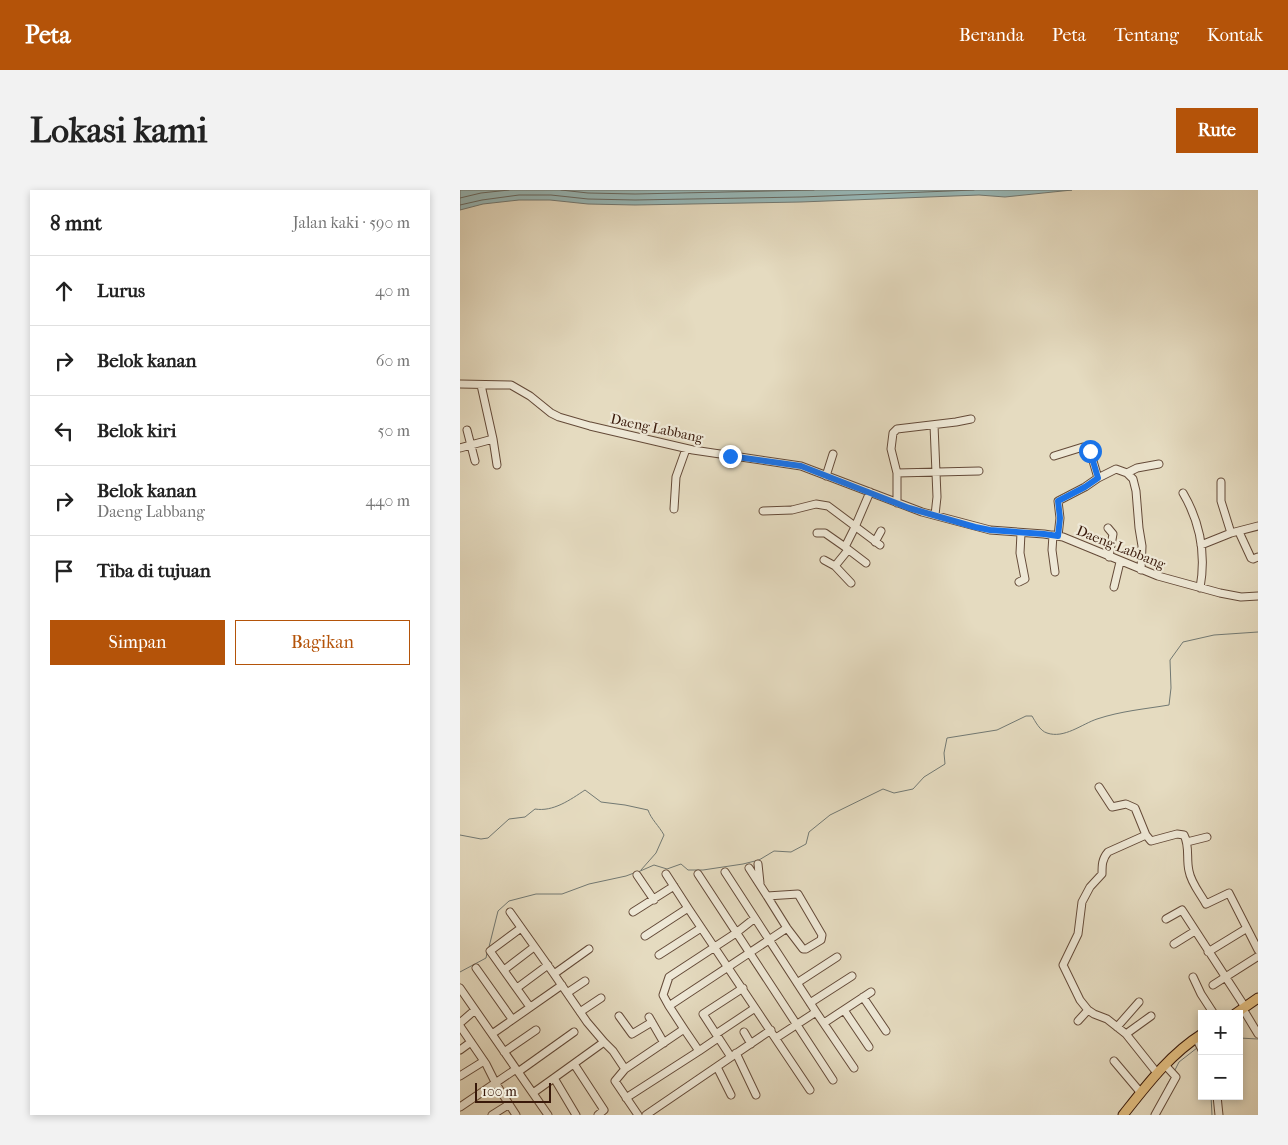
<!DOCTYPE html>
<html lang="id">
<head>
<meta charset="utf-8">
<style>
  :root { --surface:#fff; --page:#f2f2f2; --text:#222; --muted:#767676; --line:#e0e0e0; --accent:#b45309 }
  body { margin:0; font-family:"IM FELL French Canon",serif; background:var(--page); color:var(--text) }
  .controls { position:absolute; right:15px; bottom:15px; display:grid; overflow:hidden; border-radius:0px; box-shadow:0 2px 8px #0003 }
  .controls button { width:45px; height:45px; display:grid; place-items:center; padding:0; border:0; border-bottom:1px solid var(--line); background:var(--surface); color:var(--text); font:25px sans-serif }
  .scale { position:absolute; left:15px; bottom:12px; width:76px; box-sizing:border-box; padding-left:5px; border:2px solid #39190a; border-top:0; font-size:14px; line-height:18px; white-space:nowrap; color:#39190a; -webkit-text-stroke:4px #eee8d6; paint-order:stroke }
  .stop { position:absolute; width:15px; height:15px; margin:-11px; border:4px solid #1a73e8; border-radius:50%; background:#fff }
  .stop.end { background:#1a73e8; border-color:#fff; box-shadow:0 1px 5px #0008 }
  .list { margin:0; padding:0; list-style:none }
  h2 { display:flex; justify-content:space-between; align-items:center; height:65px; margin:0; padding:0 20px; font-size:21px }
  h2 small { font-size:16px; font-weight:400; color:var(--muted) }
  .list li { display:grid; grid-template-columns:32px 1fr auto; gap:15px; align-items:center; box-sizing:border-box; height:70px; padding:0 20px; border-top:1px solid var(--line) }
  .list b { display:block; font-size:19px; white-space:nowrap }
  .list p { margin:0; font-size:16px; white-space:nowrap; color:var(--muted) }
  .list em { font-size:16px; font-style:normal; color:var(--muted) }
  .actions { display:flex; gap:10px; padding:15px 20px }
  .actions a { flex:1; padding:11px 0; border:1px solid var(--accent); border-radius:0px; text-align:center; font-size:18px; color:var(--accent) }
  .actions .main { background:var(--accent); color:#fff }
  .icon { flex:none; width:28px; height:28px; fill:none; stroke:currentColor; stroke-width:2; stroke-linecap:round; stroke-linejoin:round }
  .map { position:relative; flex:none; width:798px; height:925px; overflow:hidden; border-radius:0px }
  header { display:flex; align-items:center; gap:30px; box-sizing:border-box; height:70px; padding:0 25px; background:var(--accent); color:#fff }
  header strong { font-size:24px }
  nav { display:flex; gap:28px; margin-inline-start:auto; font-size:18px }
  .intro { display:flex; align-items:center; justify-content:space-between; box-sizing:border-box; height:120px; padding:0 30px }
  h1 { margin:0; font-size:35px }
  .button { padding:12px 22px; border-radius:0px; background:var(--accent); color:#fff; font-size:18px; font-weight:700 }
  main { display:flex; gap:30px; padding:0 30px }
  aside { flex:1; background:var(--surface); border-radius:0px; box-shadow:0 2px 8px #0003 }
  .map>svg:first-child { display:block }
  .water { fill:#98b9b9; stroke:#727973 }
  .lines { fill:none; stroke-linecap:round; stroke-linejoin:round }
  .shore { stroke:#686962; stroke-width:1 }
  .stream { stroke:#727973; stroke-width:1 }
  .minor-casing { stroke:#644a38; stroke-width:9 }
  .major-casing { stroke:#39190a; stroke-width:11 }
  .minor { stroke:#eee8d6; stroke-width:7 }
  .major { stroke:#e2be80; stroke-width:9 }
  .route { stroke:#1a73e8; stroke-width:6 }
  .labels { text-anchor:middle; stroke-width:4.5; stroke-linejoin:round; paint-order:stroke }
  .street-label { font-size:14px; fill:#39190a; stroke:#eee8d6 }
</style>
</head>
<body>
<header>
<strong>Peta</strong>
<nav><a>Beranda</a><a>Peta</a><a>Tentang</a><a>Kontak</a></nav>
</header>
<div class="intro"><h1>Lokasi kami</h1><a class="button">Rute</a></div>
<main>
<aside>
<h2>8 mnt<small>Jalan kaki · 590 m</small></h2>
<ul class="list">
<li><svg class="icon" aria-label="ahead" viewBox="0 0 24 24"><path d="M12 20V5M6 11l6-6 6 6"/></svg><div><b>Lurus</b></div><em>40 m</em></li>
<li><svg class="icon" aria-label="right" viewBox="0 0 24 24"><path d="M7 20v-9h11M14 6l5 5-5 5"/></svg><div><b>Belok kanan</b></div><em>60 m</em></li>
<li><svg class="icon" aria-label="left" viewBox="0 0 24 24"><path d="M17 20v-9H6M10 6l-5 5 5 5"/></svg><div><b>Belok kiri</b></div><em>50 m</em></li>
<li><svg class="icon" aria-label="right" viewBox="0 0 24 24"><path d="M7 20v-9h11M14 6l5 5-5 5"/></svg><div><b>Belok kanan</b><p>Daeng Labbang</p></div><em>440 m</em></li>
<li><svg class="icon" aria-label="arrive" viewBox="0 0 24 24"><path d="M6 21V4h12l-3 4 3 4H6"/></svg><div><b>Tiba di tujuan</b></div></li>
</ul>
<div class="actions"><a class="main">Simpan</a><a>Bagikan</a></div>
</aside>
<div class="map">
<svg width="798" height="925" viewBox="0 0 798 925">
  <rect width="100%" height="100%" fill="#e5dbc0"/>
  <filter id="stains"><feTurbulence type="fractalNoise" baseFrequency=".004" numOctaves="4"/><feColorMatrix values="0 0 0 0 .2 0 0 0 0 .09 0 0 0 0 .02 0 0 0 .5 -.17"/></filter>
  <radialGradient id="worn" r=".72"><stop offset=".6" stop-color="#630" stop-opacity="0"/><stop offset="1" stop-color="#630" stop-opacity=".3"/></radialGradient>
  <path class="water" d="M0,0H612L545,7L519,5L341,12L175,15L128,14L90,10H59L23,14L0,20Z"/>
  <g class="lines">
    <path class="shore" d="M101,0L128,3L175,4L354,0
      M0,8L21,3L49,0
      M0,15L22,10L59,5H91L128,9L175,10L341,7L514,0"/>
    <path class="stream" d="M0,645L21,649L28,648L49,629L65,627L75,619C93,622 110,610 125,600L141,612L165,615L188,620C191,629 199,636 204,645L196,663L181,680
      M178,682L194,675L207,679L221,674L228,680H243L283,674L299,670L314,661L331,662L346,654L349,642L370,625L423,599L434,603L453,599L464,587L485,574L484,563L487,548L537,540L566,526H572C575,531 580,541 587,543C604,549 622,534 637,529C661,521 685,519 709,515L711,498L710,470L723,452L754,445L798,442
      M29,757L38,721L49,711L76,704H102L129,694L166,686L174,683
      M0,782L26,768L27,763
      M779,848L798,849
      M714,882L719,872L737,858
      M707,895L711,888
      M751,906L752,925"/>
    <g class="minor-casing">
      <path id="minor" d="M0,194L51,195L70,206L91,223L99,227L130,236L233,260L341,276L462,322L530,340L584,344L603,347L698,386L760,403L781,407L798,406
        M21,195L33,249L37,275
        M511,229L496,232L437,239L433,243L431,259L437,283L519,281
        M474,235L477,307L475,325
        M7,240L15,271
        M0,258L33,249
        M594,266L623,257L627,258L631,264L638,288
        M667,283L677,278L699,274
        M366,286L373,264
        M761,292V311L771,343L798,336
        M723,303C740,332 746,365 740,398
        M437,313V283
        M214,319L216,287L226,259
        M303,321L332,320L356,314L368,316L420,355
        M648,338L653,344L649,367
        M779,342L791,368L793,369L798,367
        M357,343H365L385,357
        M593,345L592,360L595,382
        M598,346L600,328L598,311L625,297L638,288L656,279L667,283L673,289L676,301L679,338L682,356L681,380
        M415,352L421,341
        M741,355L771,343
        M364,370L375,376L391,393
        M406,373L385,357L395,337L410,302
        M375,376L388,360
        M559,392L565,389L560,363L561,343
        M654,397L660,372
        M639,597L652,617L666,614L675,618L686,645L691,651L717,644L724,645C730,656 726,669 729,681C731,693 740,703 746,714L769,703L798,760
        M686,645L648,662C642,669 642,675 642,684L630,697L622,712L618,744L603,775L620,810L628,820L634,824L647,829L666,844L697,883
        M727,652L747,647
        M298,674L300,693
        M289,678L307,706L338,704L362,745L361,750L346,759H343L327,738L307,706
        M265,682L356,822L316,848
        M206,684L228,718
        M238,684L373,890
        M177,685L194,710
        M50,722L94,784
        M173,722L214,696
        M706,729L722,720L785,817
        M61,738L30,761L70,817
        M185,746L228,718L350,900
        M714,754L735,741
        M129,759L94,784L127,832L144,852
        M748,762L784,740
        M199,765L241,738
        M16,778L52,829
        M44,780L74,757
        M733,787L741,804L754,824
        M337,793L377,767
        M753,795L797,767
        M0,798L88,925
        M57,798L88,775
        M283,798L243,824L256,844L295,818
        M107,803L125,791
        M403,807L426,841
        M350,813L392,786
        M209,816L203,805L209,787L276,743L295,728
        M783,819L798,844
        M384,820L409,857
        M120,822L141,808
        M356,822L394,878
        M159,826L172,844L192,832
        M189,827L204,853
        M618,831L628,820
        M0,833L15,820
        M364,833L411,802
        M0,836L26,874L36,894L56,925
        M657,837L679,812
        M284,842L291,854
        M32,844L102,795
        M256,844L271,867L311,840
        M666,844L691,826
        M736,848L742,860
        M0,860L11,852
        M239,861L258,848
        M44,862L76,840
        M276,863L296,905
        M654,871L681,903
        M114,874L144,920L138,925
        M257,877L271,905
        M165,879L155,891L178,925
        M58,882L114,842
        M0,886L24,871
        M73,903L94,888
        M757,906L759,925
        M166,908L239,861L224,839
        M0,917L56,879
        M32,925L48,915
        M116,925L94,888L144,852L153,861L165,879L224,839L209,816L327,738
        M186,925L271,867
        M695,925L716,887L705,875"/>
    </g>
    <g class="major-casing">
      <path id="major" d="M775,824L798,808
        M663,925C686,896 710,864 742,844"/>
    </g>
    <use href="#minor" class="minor"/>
    <use href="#major" class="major"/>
  </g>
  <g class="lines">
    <path class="route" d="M270,266L341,276L449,318L515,337L530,340L584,344L598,346L600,328L598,311L625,297L638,288L630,261"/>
  </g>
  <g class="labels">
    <g class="street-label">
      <text transform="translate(197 238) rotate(12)" y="5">Daeng Labbang</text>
      <text transform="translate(661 357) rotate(22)" y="5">Daeng Labbang</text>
    </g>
  </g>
  <rect width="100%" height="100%" filter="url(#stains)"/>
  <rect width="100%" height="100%" fill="url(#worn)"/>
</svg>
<div class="controls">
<button>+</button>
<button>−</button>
</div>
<div class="scale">100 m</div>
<div class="stop" style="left:630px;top:261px"></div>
<div class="stop end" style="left:270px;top:266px"></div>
</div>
</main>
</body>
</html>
